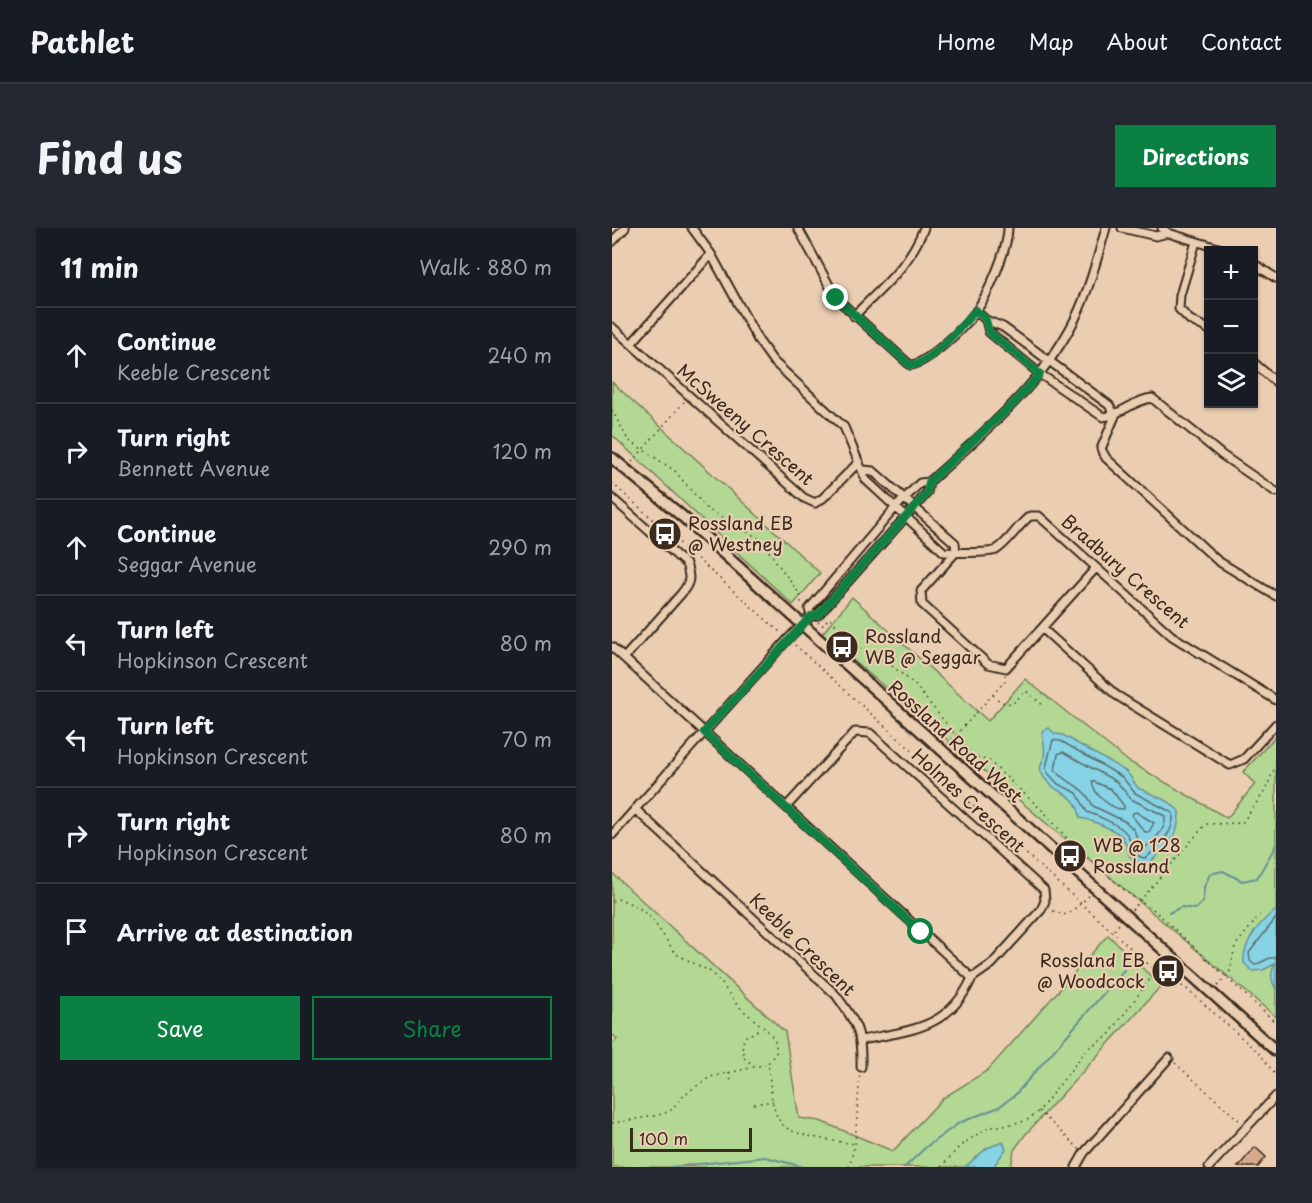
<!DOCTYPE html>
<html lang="en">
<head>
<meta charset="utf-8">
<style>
  :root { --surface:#171b24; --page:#242831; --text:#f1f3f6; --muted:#9ea1a6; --line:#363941; --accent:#0b8043 }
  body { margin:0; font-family:"Playpen Sans",sans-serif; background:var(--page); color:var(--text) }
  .controls { position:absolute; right:18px; top:18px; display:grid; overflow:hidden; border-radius:0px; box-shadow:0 2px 4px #0004 }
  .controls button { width:54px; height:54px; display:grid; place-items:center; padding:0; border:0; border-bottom:2px solid var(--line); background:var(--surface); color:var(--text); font:30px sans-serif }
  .scale { position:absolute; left:18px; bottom:15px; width:122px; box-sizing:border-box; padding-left:6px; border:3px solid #3b2a1e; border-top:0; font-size:16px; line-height:21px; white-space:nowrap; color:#3b2a1e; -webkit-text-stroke:4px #ebceb2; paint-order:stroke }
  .stop { position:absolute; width:18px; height:18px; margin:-14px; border:4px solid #0b8043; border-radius:50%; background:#fff }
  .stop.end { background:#0b8043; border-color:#fff; box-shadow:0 2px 6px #0008 }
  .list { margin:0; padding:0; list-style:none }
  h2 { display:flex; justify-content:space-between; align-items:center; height:78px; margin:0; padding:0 24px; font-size:26px }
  h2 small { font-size:20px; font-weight:400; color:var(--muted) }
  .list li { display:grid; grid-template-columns:39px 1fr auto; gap:18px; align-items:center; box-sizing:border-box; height:96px; padding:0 24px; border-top:2px solid var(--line) }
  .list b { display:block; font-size:22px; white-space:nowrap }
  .list p { margin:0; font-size:20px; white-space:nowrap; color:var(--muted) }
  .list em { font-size:20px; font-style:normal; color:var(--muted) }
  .actions { display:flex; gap:12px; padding:18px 24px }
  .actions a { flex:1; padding:14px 0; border:2px solid var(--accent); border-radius:0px; text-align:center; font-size:21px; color:var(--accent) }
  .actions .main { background:var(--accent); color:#fff }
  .icon { flex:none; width:33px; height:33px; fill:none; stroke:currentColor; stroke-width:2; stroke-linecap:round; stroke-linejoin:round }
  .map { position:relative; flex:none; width:664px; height:939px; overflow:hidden; border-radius:0px }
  header { display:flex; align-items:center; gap:36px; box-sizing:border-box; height:84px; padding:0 30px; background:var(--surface); border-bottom:2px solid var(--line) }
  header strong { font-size:28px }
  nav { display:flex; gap:33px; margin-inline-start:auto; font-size:21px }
  .intro { display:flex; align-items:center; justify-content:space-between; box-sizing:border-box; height:144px; padding:0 36px }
  h1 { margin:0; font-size:42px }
  .button { padding:15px 27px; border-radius:0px; background:var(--accent); color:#fff; font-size:21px; font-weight:700 }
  main { display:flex; gap:36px; padding:0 36px }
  aside { flex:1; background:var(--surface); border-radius:0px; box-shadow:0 2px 4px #0004 }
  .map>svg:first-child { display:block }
  .green { fill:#b2d893; stroke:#768158; stroke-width:1.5 }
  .water { fill:#87d3e6; stroke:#698f96; stroke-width:1.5 }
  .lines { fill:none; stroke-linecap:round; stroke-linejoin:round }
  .shore { stroke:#596e6e; stroke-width:1.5 }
  .stream { stroke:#698f96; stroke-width:2 }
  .building { fill:#d8a98e; stroke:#3b2a1e; stroke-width:1.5 }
  .minor-casing { stroke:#3b2a1e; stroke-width:11 }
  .secondary-casing { stroke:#3b2a1e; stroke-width:14 }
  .path { stroke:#3b2a1e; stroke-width:1.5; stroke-dasharray:1.5 4.5; stroke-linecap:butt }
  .minor { stroke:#ebceb2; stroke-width:7 }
  .secondary { stroke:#ebceb2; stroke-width:9 }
  .route { stroke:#0b8043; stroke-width:8 }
  .labels { text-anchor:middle; stroke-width:4.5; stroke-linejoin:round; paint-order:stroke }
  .street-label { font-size:18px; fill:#3b2a1e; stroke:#ebceb2 }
  .poi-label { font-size:18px; fill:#3b2a1e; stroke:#ebceb2; text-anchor:start }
</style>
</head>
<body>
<header>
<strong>Pathlet</strong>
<nav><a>Home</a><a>Map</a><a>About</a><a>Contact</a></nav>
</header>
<div class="intro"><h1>Find us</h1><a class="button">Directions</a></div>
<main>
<aside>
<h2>11 min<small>Walk · 880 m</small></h2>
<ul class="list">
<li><svg class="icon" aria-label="ahead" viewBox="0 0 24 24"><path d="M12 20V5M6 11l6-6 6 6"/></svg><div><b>Continue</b><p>Keeble Crescent</p></div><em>240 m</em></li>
<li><svg class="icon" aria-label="right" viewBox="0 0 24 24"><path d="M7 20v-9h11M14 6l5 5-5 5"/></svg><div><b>Turn right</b><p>Bennett Avenue</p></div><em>120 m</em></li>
<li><svg class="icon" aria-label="ahead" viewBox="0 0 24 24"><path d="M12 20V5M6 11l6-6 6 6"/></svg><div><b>Continue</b><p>Seggar Avenue</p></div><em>290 m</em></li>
<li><svg class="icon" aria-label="left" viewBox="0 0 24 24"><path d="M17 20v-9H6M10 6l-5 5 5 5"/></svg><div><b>Turn left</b><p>Hopkinson Crescent</p></div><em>80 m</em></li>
<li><svg class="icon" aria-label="left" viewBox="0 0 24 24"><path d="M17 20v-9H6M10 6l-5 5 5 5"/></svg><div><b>Turn left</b><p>Hopkinson Crescent</p></div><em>70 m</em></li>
<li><svg class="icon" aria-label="right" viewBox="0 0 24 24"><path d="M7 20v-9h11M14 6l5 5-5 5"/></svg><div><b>Turn right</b><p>Hopkinson Crescent</p></div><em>80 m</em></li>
<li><svg class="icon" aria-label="arrive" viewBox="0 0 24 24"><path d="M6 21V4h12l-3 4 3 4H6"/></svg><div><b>Arrive at destination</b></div></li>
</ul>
<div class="actions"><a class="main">Save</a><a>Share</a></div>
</aside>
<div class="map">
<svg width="664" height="939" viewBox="0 0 664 939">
  <rect width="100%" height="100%" fill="#ebceb2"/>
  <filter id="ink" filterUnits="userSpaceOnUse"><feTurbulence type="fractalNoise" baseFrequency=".0167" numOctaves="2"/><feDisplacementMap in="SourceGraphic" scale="12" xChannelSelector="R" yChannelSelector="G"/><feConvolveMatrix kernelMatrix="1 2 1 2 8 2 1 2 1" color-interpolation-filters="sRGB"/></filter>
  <g filter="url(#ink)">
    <path class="green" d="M0,154L208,345L181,377L0,207Z
      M240,369L376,493L413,451L516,533L615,590L643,556L631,544L664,508V789L210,406Z
      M0,645L173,804L187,890L208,893L281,923L331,870L376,842L496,707L549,758L413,907L402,922L399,939H0V817L5,811L0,806Z"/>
    <path class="water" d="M437,500L443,506L451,507L515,544L526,560L557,574L567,583C568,611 553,620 534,638C510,629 520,625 511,610C507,603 477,591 468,590C465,561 441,568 430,546C426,538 431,535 432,528C434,520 431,513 430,504Z
      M664,682V762C659,751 658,746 663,736L651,742L640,743L632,735C630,716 648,693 664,682Z
      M391,914L394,921L381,939H353L375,920Z"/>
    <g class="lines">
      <path class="shore" d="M441,512L449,513L510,549L523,565L561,585C563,605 547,617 534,630C518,629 522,614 514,605C508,597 484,587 475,584L465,565L446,556L435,544L434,539Z
        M451,524L505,554L519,571L553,588C555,602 542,611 533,620H529L522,602L514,594L481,578C471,556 458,558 443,542L446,526Z
        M480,553L499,561L512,578V581C499,582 481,566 480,553Z
        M524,584L542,595L537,604H533L520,588L521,585Z
        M664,690L637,725L638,733L643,737L658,730H664"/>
      <path class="stream" d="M557,685L569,679L583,681L591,674L592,659L598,646L611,643L630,653L645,650L664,617
        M59,939L153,929L192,939
        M293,939L314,919L347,895L387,879L403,867L512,742"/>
    </g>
    <path class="building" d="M643,919L654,929L646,939H626Z"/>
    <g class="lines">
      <g class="minor-casing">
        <path id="minor" d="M80,0L99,26L146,112L161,133L232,199L254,252L332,324C343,324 377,326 384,322C397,314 406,297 418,288H427L560,408L664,472
          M186,0L224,70L298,137C314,137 355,97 365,82C377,64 396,21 396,0
          M510,0L544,8L556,5
          M550,0L556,5L613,22
          M0,14L13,0
          M584,14L568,67L567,81L578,92L596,101
          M642,36L664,50
          M364,83L374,92L391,99L497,177L503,188
          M242,88C271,58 296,40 312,0
          M374,92L377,104L428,146L491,189C510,187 521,172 540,170L610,227L664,264
          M0,99L192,270L203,275L211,270L247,234
          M19,116L99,26
          M642,135L664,154
          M503,188L489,221L494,230L606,333L664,368
          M252,242L261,243L343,315L344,324
          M0,270L74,336C79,350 78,355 69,366L12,430
          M344,324L309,363L310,376L376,436L394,440L483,341
          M199,388L197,381L283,280L308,255L317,254C371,205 430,157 463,91C477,62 485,31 494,0
          M431,401L504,467L618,537L632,531L664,496
          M0,419L360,750
          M174,579L243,504L258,505L432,662L433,673L429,682L380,736L360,750
          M23,581L224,767C245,796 250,803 249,839
          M0,607L176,411L199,388L206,387L315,265L317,254
          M250,812C299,802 337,801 360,750
          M464,939L472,925L557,830
          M597,939L664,868"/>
      </g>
      <g class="secondary-casing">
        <path id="secondary" d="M0,230L71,289L664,823"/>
      </g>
      <path class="path" d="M0,182L16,212L62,242L95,281L148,311L189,368V379
        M20,234L72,174
        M0,255L170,406
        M206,394L210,398L217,390L248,420L274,433L302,456L360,527L377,533L433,585L459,615L518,667L542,682L664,795
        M183,417L544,743L575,761L649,827L664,848
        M381,467L389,474L400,476L414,463L432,478
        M336,516L393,453V447
        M663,526L664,527
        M0,673L8,671L26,679L40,691L64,726L99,744L110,756L126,778L158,805L164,815V825L156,835C159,853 157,884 172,898C184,909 226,913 243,916
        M520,682L594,596L630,595L653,563L664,537
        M441,683L452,687L459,684L479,666
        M502,702L509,694
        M606,758L618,743L623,718L648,687
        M563,835L629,894
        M143,838L132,830L130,816L134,808L150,801
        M117,845L119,853
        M142,876L161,873
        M427,883L467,921
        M0,895L47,887L58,883L73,866L98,849L155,836
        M237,939L243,916L248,845
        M329,939L348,918L375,900L414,893L427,883L476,820L496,808L544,743"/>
      <use href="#minor" class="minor"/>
      <use href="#secondary" class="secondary"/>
    </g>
  </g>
  <g class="lines" filter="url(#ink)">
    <path class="route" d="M224,70L298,137C318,137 350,97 364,82L374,92L377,104L428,146L401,176L317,254L315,265L206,387L199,388L92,504L309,704"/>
  </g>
  <defs>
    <g id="bus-disc" transform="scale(1.725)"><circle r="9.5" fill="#3b2a1e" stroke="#ebceb2"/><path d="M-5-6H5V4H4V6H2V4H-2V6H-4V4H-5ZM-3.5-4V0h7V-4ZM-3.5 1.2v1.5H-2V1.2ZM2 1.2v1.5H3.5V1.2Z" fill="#fff"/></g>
  </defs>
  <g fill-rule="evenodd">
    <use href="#bus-disc" x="53" y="306"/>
    <use href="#bus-disc" x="230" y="419"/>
    <use href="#bus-disc" x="458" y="628"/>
    <use href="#bus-disc" x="556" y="743"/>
  </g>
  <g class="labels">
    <g class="street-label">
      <text transform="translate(133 197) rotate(41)" y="6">McSweeny Crescent</text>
      <text transform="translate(513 344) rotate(41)" y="6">Bradbury Crescent</text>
      <text transform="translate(343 514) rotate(42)" y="6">Rossland Road West</text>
      <text transform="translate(356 573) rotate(42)" y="6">Holmes Crescent</text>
      <text transform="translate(190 717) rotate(44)" y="6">Keeble Crescent</text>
    </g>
    <g class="poi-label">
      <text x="76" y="302">Rossland EB<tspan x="76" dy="21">@ Westney</tspan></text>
      <text x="253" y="415">Rossland<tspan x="253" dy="21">WB @ Seggar</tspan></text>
      <text x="481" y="624">WB @ 128<tspan x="481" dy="21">Rossland</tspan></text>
      <text x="533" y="739" text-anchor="end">Rossland EB<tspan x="533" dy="21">@ Woodcock</tspan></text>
    </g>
  </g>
</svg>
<div class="controls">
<button>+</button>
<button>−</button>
<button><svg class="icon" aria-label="layers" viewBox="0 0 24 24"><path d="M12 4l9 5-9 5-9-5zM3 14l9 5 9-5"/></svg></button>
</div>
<div class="scale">100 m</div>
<div class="stop" style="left:309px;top:704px"></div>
<div class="stop end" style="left:224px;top:70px"></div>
</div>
</main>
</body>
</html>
